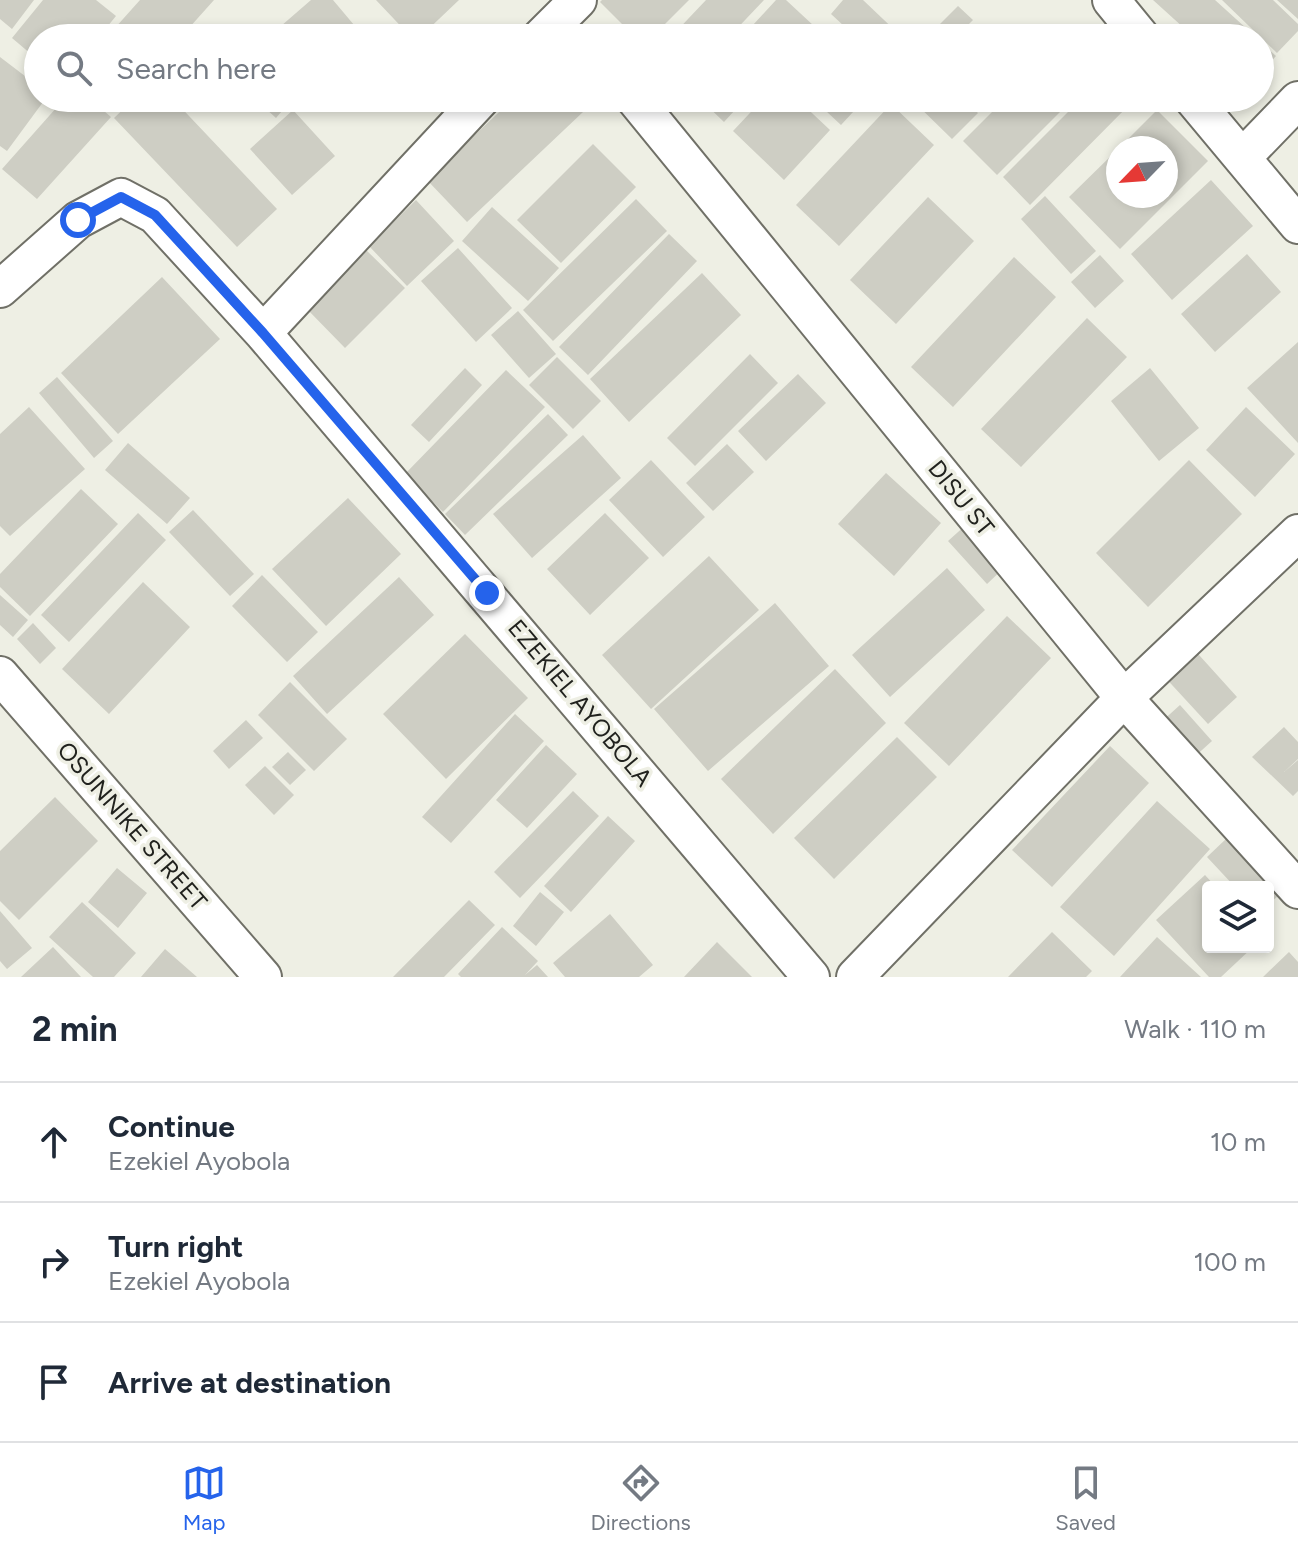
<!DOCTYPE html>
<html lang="en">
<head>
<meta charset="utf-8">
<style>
  :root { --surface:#fff; --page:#f2f2f3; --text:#1f2937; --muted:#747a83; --line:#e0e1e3; --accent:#2563eb }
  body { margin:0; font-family:Figtree,sans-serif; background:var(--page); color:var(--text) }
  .controls { position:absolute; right:24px; bottom:24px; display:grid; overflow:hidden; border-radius:8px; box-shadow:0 4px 12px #0003 }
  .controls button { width:72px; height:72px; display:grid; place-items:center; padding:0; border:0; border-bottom:2px solid var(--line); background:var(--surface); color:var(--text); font:40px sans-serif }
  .compass { position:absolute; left:1106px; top:136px; width:72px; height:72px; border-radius:50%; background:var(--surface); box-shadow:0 4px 12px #0003; rotate:245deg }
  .stop { position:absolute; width:24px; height:24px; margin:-18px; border:6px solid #2563eb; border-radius:50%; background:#fff }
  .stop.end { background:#2563eb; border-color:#fff; box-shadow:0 2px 8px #0008 }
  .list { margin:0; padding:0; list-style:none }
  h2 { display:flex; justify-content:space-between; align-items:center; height:104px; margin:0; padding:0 32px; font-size:34px }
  h2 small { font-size:26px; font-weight:400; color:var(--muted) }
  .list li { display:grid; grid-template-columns:52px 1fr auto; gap:24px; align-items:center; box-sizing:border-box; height:120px; padding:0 32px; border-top:2px solid var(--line) }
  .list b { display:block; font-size:30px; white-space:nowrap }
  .list p { margin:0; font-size:26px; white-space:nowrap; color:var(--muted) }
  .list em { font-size:26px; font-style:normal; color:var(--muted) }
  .icon { flex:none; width:44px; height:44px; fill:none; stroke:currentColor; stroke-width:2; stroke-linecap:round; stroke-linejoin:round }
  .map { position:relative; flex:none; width:1298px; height:977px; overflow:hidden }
  .search { position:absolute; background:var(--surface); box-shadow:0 4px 12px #0003; left:24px; right:24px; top:24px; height:88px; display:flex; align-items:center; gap:20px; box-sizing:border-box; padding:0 28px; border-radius:44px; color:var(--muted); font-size:30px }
  .sheet { height:464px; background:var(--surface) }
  nav { display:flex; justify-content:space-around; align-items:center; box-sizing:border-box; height:112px; border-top:2px solid var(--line); background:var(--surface); font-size:22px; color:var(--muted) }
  nav a { display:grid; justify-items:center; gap:4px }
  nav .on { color:var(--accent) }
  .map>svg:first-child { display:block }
  .building { fill:#cecec4 }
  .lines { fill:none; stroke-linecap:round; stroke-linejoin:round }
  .minor-casing { stroke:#707067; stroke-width:40 }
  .minor { stroke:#fff; stroke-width:36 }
  .route { stroke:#2563eb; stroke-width:10 }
  .labels { text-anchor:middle; stroke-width:7; stroke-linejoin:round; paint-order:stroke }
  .street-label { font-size:24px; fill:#21221e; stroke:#eeefe4 }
</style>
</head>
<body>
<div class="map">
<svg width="1298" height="977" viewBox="0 0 1298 977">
  <rect width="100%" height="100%" fill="#eeefe4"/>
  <path class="building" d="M0,0H34L12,29L0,19Z
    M43,0H96L116,16L98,38H38V60L12,38Z
    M140,0H214L180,38H106Z
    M311,0H333L365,38H292L281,26Z
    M376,0H459L419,38H412Z
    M602,0H689L651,38H636L600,2Z
    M706,0H764L728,38H670Z
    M776,0H786L814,26L803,38H741Z
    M843,0H863L903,38H857L831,14Z
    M1153,0H1215L1257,38H1195Z
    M1222,0H1273L1298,24V31L1277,53Z
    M1277,0H1298V19Z
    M958,6L973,20L955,38H926Z
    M1260,41L1276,56L1260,73Z
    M0,57L38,86V98H46L7,151L0,146Z
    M65,98H89L111,117L37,199L2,169Z
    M135,98H172L277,209L237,247L114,118Z
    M254,98H293L276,118Z
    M514,98H569L583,112L467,222L427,180Z
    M699,98H746L724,122Z
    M764,98H796L830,130L784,180L733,131Z
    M812,98H866L841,125Z
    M910,98H963L978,113L952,139Z
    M1006,98H1074L997,175L963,141Z
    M1082,98H1136L1030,205L1003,177Z
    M891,104L934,145L839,246L796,205Z
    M293,110L335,156L292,195L250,149Z
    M1157,110L1208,161L1120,249L1069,197L1118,149V196H1166V148H1119Z
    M593,144L636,187L561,263L517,220Z
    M1211,180L1253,226L1172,300L1131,254Z
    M1045,196L1096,251L1071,274L1021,219Z
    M928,197L974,241L896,324L850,280Z
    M636,199L667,231L553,341L523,310Z
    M416,200L454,241L407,286L369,246Z
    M492,207L559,268L528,301L462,241Z
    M669,234L697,261L588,375L559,347Z
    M364,248L405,288L345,348L305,307Z
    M458,248L512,308L476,342L421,281Z
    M1247,254L1281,292L1215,352L1181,314Z
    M1100,255L1124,281L1095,308L1071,282Z
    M1014,257L1056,297L953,407L911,367Z
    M702,273L741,315L629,422L590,379Z
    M162,277L220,339L118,434L61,373Z
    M518,311L556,354L529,378L491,335Z
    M1087,318L1127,357L1021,467L981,429Z
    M1298,342V443L1247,388Z
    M750,354L778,383L695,466L667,438Z
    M557,357L601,401L573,429L529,385Z
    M465,368L482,385L429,442L411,425Z
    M1150,368L1199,428L1159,461L1111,401Z
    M506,370L545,407L443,512L405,474Z
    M798,374L826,403L766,461L738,431Z
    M57,377L113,441L94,458L39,393Z
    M29,407L85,469L10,536L0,526V434Z
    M1246,407L1295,454L1255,497L1206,450Z
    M548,414L568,435L465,535L445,514Z
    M583,435L621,478L532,558L493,514Z
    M128,443L190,498L167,524L105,470Z
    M727,444L754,472L713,511L686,483Z
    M651,460L705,517L663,557L609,500Z
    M1189,460L1242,514L1148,607L1096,553Z
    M886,473L941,523L894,576L838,524Z
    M81,489L118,524L30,616L0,587V574Z
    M348,498L401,554L326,626L272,569Z
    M193,510L254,574L230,596L169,532Z
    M138,513L166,540L69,642L41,615Z
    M605,513L649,558L590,615L547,569Z
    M967,524L1006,566L987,584L948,541Z
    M709,556L759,610L651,709L602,655Z
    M947,568L985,610L890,697L852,655Z
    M262,575L318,632L287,662L232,606Z
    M399,577L434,615L327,714L293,676Z
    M143,582L190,627L109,714L62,669Z
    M0,595L28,620L13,637L0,625Z
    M775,603L829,666L708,771L654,709Z
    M1007,616L1051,658L949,766L904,723Z
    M33,623L56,648L40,664L17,639Z
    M465,634L528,698L446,779L383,714Z
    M1190,645L1237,697L1208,724L1161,673Z
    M835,669L886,723L773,834L721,779Z
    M290,682L347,739L314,771L258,715Z
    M1180,705L1212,741L1192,759L1160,723Z
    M515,714L544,741L451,843L422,817Z
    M246,720L263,738L229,769L213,751Z
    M1284,727L1298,742V759L1284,772L1298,760V791L1293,796L1252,757Z
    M897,737L937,777L834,879L794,838Z
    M546,745L577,774L527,828L496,800Z
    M1110,746L1149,783L1052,887L1012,850Z
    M288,752L306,770L290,785L272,767Z
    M265,766L294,795L274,815L245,785Z
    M573,791L599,816L520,898L494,872Z
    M55,797L98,841L19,920L0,901V851Z
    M1157,801L1210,849L1114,956L1060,907Z
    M608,816L635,841L571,912L544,886Z
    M1227,838L1279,895L1268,905V887H1235L1207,857Z
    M117,868L147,893L118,928L88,902Z
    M1205,875L1216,887H1208V947H1253L1221,977H1209L1156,920Z
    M540,892L564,912L536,946L513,926Z
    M469,900L495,925L444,977H393Z
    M82,902L136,953L114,977H93L49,937Z
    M0,911L32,948L7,969L0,961Z
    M610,914L653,965L639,977H565L553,963Z
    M502,927L538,961L525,975L537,965L548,977H461L458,974Z
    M1052,932L1092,971L1086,977H1008Z
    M1157,937L1201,977H1120Z
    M717,942L752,977H684Z
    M53,947L81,977H21Z
    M165,949L197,977H141Z
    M1289,952L1298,962V977H1263Z"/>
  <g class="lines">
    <g class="minor-casing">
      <path id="minor" d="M1111,0L1142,38
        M540,38L578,0
        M634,98L1124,698L1298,890
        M1192,98L1298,225
        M1242,158L1298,100
        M0,289L78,220L121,197L155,215L263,333L811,977
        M263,333L482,98
        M0,675L263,977
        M855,977L1124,698L1298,533"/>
    </g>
    <use href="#minor" class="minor"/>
  </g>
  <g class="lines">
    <path class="route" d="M78,220L121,197L155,215L263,333L487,593"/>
  </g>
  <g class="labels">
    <g class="street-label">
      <text transform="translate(961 498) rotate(51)" y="8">DISU ST</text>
      <text transform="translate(580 703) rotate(50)" y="8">EZEKIEL AYOBOLA</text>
      <text transform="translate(132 826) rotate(49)" y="8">OSUNNIKE STREET</text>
    </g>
  </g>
</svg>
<div class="controls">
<button><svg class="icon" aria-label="layers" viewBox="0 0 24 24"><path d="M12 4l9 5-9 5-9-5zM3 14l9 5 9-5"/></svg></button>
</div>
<svg class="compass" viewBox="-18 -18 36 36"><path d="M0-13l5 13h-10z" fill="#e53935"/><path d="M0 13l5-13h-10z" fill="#747a83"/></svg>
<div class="stop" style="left:78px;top:220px"></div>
<div class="stop end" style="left:487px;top:593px"></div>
<div class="search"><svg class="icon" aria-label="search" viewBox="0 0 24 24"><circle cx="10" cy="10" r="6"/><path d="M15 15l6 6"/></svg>Search here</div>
</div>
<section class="sheet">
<h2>2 min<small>Walk · 110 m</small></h2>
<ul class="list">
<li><svg class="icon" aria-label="ahead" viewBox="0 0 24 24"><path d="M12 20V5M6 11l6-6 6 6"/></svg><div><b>Continue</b><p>Ezekiel Ayobola</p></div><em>10 m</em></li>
<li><svg class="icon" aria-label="right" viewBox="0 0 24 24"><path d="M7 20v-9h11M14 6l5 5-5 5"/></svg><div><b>Turn right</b><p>Ezekiel Ayobola</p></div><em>100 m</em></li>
<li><svg class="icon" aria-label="arrive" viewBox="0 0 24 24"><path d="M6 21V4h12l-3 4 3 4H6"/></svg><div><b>Arrive at destination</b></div></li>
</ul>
</section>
<nav>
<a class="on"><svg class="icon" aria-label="map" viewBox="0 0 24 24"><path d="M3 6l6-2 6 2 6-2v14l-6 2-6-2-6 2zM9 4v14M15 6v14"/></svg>Map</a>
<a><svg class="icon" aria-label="directions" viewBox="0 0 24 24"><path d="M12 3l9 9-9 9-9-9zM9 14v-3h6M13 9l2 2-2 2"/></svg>Directions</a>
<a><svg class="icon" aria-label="saved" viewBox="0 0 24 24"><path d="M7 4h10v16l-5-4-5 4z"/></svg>Saved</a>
</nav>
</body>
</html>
